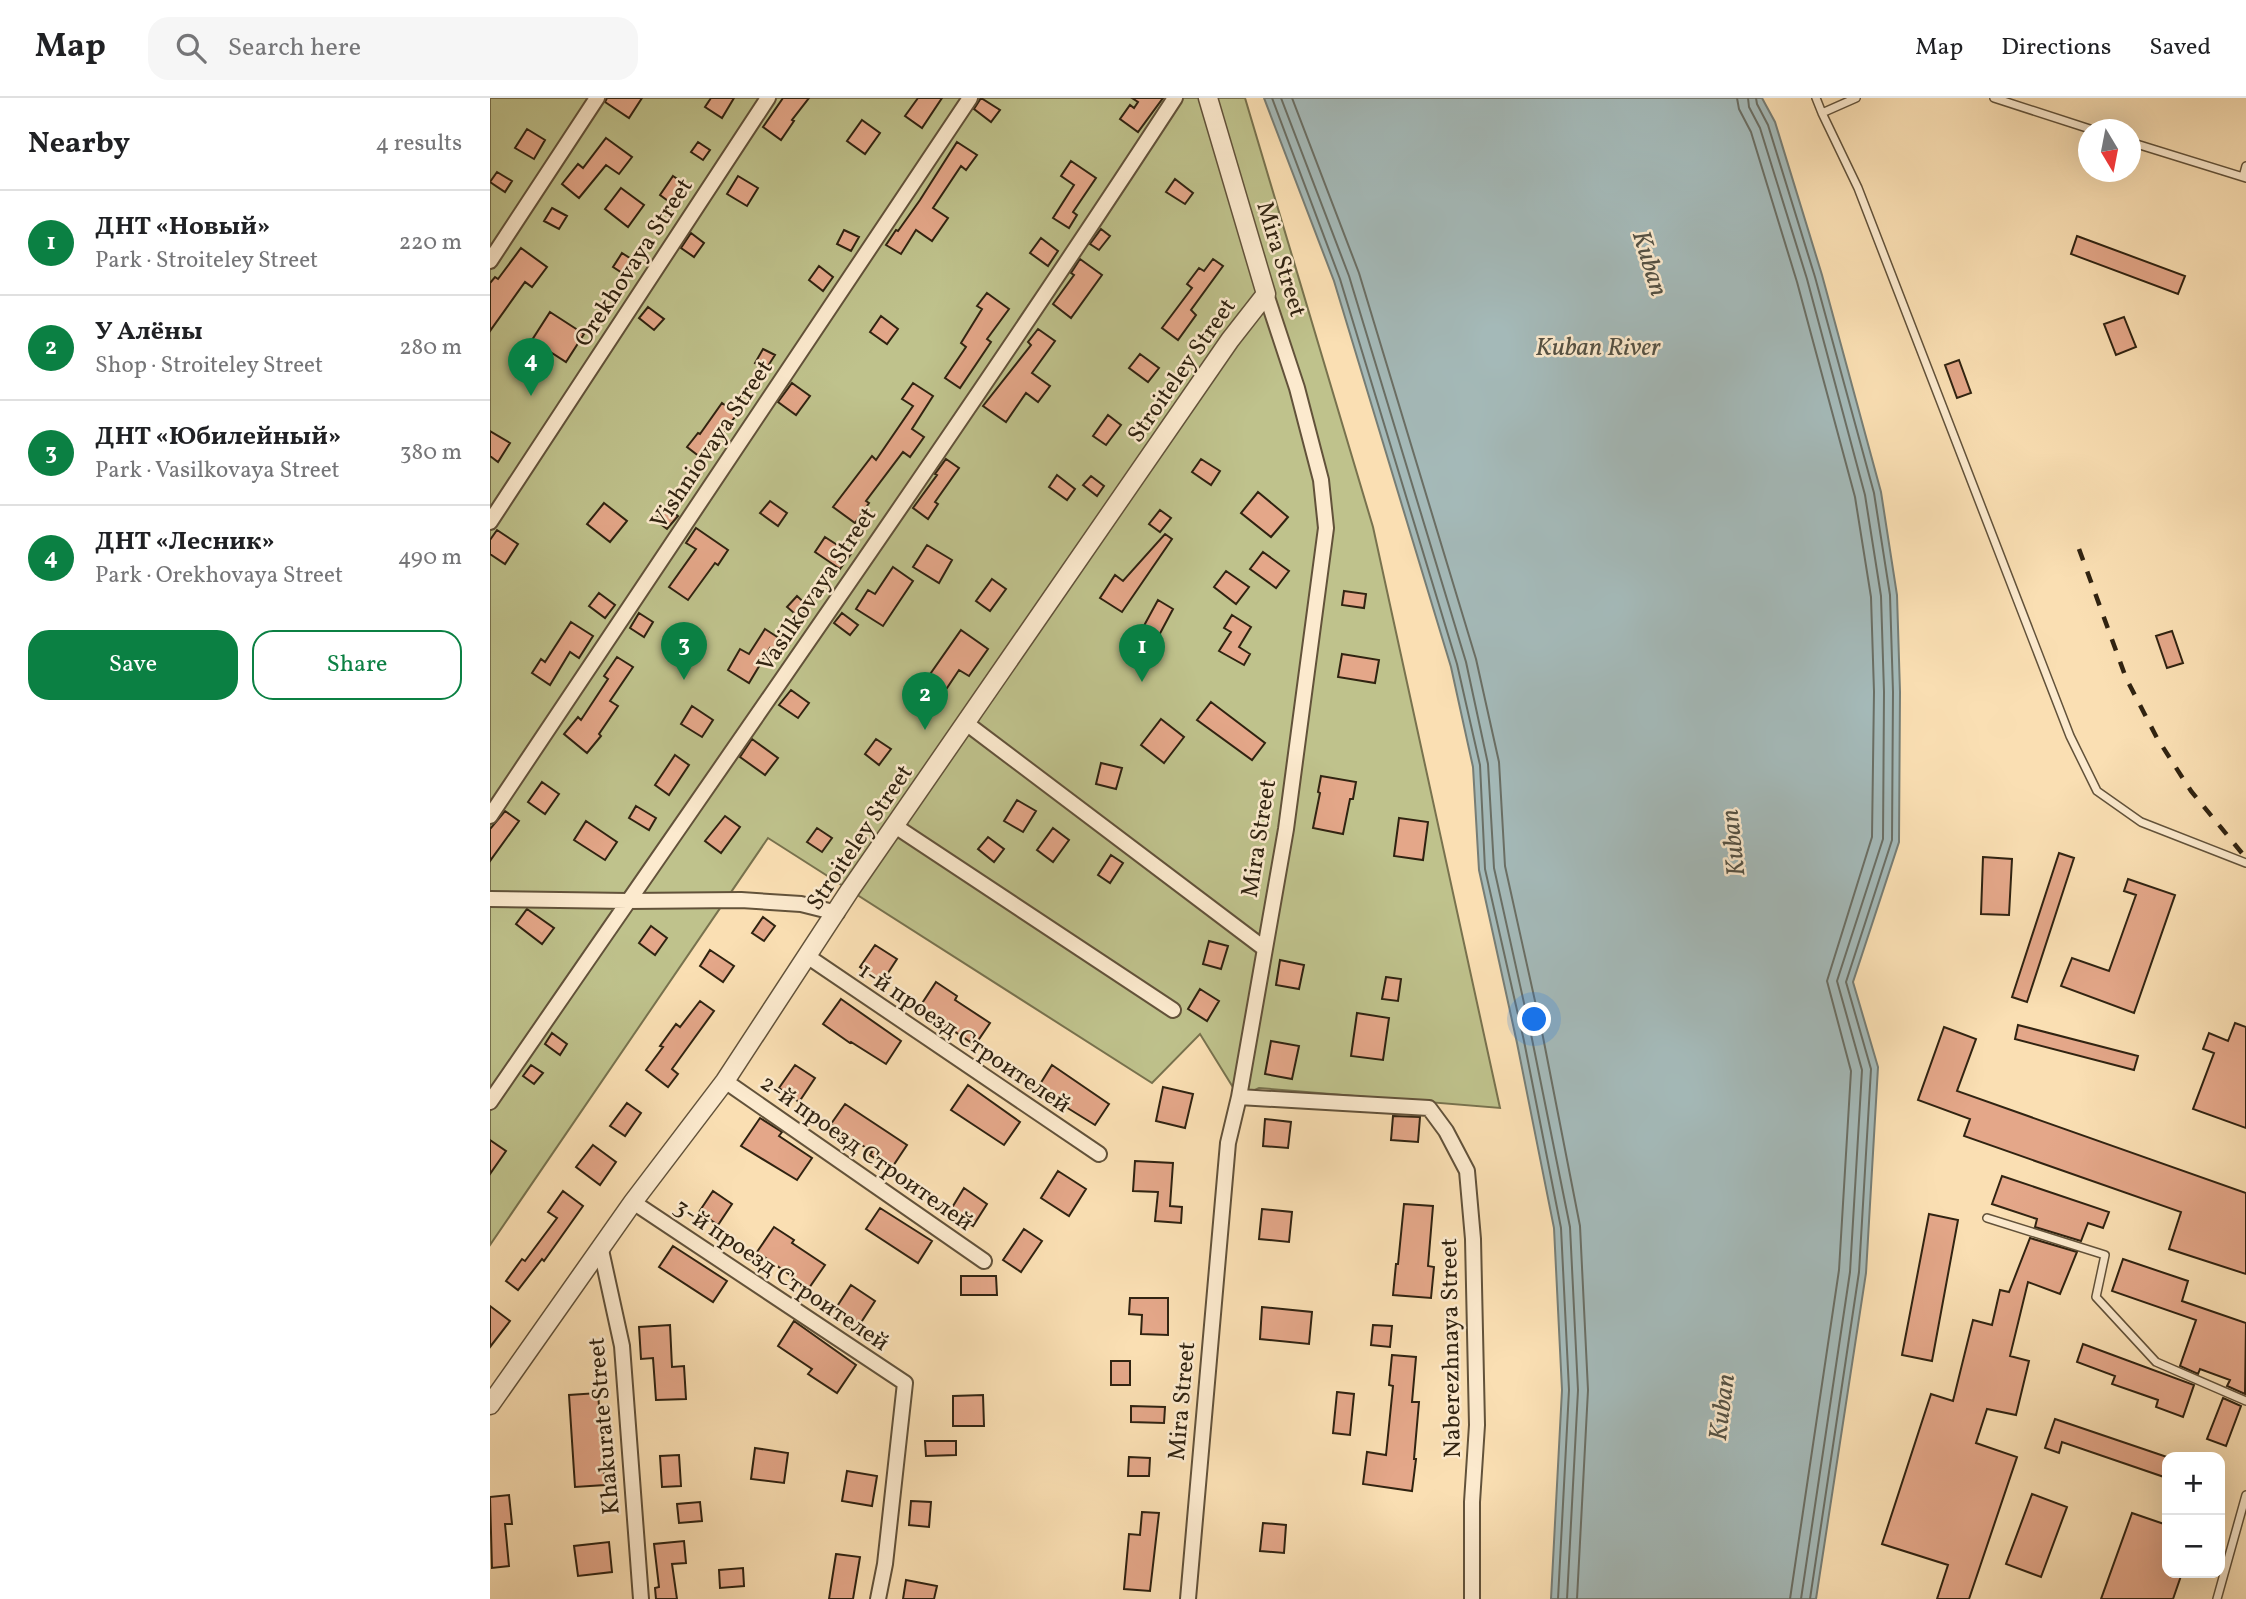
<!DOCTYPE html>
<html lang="en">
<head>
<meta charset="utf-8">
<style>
  :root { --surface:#fff; --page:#f6f6f6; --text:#202124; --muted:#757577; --line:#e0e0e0; --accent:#0b8043 }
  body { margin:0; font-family:Vollkorn,serif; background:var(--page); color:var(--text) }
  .controls { position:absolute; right:21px; bottom:21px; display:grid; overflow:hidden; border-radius:14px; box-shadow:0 7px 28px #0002 }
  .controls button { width:63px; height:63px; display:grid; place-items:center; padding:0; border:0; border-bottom:2px solid var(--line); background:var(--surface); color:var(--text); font:35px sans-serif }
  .compass { position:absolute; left:1588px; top:21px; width:63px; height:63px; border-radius:50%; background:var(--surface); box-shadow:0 7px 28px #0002; rotate:170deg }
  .you { position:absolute; left:1045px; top:922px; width:24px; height:24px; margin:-18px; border:5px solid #fff; border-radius:50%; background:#1a73e8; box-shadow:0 0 0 10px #1a73e833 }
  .badge { display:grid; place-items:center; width:46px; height:46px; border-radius:50%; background:var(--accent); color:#fff; font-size:23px; font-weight:700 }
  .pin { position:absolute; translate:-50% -58px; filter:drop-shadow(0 2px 4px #0008) }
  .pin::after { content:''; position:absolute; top:37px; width:24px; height:21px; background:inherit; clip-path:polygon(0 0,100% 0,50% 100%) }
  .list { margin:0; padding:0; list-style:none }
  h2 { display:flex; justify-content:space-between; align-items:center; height:91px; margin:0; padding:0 28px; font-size:30px }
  h2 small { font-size:23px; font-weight:400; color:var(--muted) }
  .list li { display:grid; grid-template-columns:46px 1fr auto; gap:21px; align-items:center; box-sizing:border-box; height:105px; padding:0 28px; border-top:2px solid var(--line) }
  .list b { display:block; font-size:26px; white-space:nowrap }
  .list p { margin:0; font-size:23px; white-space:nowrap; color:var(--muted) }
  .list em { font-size:23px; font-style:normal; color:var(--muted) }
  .actions { display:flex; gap:14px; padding:21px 28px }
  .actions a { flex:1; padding:16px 0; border:2px solid var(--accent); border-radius:21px; text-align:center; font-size:24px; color:var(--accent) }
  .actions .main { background:var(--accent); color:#fff }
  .icon { flex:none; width:38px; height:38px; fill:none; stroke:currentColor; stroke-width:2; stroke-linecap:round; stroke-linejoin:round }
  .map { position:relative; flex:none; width:1756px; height:1501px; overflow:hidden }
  header { display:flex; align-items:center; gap:42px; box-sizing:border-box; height:98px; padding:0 35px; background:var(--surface); border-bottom:2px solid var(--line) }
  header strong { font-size:33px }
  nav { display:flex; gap:38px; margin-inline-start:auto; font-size:24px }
  .search { width:490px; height:63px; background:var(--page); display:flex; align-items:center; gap:18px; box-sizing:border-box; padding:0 24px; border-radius:21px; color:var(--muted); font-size:26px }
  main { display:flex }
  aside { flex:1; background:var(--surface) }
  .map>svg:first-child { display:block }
  .green { fill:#bfc28c; stroke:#78724e; stroke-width:2 }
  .water { fill:#a4b9b8; stroke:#767d75; stroke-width:2 }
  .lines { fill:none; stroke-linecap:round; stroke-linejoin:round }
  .shore { stroke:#6a6e64; stroke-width:2 }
  .building { fill:#e4a789; stroke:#302311; stroke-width:2 }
  .service-casing { stroke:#62523a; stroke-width:10 }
  .minor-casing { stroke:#62523a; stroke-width:18 }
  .tertiary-casing { stroke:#62523a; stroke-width:21 }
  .service { stroke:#fceace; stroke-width:7 }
  .minor { stroke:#fceace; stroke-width:14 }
  .tertiary { stroke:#fceace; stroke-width:18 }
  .rail { stroke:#302311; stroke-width:4.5; stroke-dasharray:12 12; stroke-linecap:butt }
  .labels { text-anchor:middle; stroke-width:5; stroke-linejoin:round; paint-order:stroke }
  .street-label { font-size:24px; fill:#302311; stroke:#fceace }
  .water-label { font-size:26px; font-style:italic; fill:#535043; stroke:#fceace }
</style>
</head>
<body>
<header>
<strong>Map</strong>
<div class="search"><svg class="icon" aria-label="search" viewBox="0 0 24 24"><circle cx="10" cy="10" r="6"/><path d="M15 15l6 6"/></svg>Search here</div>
<nav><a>Map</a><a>Directions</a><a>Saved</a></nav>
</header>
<main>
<aside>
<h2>Nearby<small>4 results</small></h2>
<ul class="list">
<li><span class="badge">1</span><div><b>ДНТ «Новый»</b><p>Park · Stroiteley Street</p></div><em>220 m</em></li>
<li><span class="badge">2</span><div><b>У Алёны</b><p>Shop · Stroiteley Street</p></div><em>280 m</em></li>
<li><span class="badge">3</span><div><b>ДНТ «Юбилейный»</b><p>Park · Vasilkovaya Street</p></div><em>380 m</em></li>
<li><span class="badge">4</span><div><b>ДНТ «Лесник»</b><p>Park · Orekhovaya Street</p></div><em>490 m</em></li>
</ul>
<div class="actions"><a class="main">Save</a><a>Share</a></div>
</aside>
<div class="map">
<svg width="1756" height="1501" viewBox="0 0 1756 1501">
  <rect width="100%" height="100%" fill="#fadfb3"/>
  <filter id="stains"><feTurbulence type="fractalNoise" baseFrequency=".00286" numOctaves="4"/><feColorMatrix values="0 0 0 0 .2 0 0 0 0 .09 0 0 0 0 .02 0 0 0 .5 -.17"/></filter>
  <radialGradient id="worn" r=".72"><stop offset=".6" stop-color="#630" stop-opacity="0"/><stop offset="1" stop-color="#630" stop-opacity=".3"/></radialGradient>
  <path class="green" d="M0,0H755L883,429L1010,1010L769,990L749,999L710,936L662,985L278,740L0,1147Z"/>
  <path class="water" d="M774,0H1272L1285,24L1332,177L1391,394L1407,497L1410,594L1409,744L1363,884L1388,969L1376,1175L1326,1501H1061L1072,1292L1064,1130L1027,945L989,772L983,669L961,569L844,183Z"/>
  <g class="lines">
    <path class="shore" d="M782,0L850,181L967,566L990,667L995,771L1034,943L1071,1130L1079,1292L1068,1501
      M791,0L859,178L976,564L998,666L1004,770L1042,941L1080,1129L1088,1292L1077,1501
      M802,0L869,175L986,561L1009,664L1015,768L1053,939L1090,1128L1098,1292L1087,1501
      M1247,0L1249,11L1261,34L1307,184L1365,399L1381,499L1384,594L1382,739L1337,883L1361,973L1349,1172L1300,1501
      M1258,0L1259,9L1270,30L1317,181L1375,397L1391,498L1394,594L1393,741L1347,883L1372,972L1360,1174L1311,1501
      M1266,0L1267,6L1278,27L1325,179L1384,395L1400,497L1403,594L1402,742L1356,884L1381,971L1369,1174L1320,1501"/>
  </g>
  <path class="building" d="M117,0H152L139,20L115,4Z
    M221,0H244L232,20L215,9Z
    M293,0H319L302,22L304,23L291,42L273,29Z
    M428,0H452L432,30L415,18Z
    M491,0L510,12L501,24L484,11Z
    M642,0H673L648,34L630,21L640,7L644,10L648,4Z
    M372,22L390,35L375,56L357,43Z
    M37,31L55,42L44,61L25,50Z
    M116,40L142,59L129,76L116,67L89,100L72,86L88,66L93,70Z
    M208,44L220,52L213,62L201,54Z
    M467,44L487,57L476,72L471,68L443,110L458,120L442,143L426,132L411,156L396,147L406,132L408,133L430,102Z
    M581,63L606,80L583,114L587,117L579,130L563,120L584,87L571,78Z
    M7,74L22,83L15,94L0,84Z
    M183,78L198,88L185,108L170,97Z
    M248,78L268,90L257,108L237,96Z
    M685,81L703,95L695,106L676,94Z
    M131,90L154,107L138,129L115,111Z
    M62,110L77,118L69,131L54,123Z
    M611,131L620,138L609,152L600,146Z
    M354,132L369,139L361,153L347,146Z
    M201,135L214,145L204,159L191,150Z
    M1587,138L1695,178L1688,196L1581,156Z
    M551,140L568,153L558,168L540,155Z
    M31,150L57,169L42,189L35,184L0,233V185L5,179L8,181Z
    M132,155L146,164L137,178L123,169Z
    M590,161L612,177L581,220L563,206L584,177L581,175Z
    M723,161L733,168L701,212L706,217L688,242L672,230L702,190L697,186L709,170L714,173Z
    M329,168L343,179L333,193L319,182Z
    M497,195L519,211L497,241L501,244L470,290L455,280L476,249L471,245L492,211L487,208Z
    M158,209L174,221L164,232L149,220Z
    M60,214L94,236L76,264L42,242Z
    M391,218L408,231L397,246L380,234Z
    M1634,219L1646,249L1626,257L1614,226Z
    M548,231L565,243L542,275L560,288L548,304L536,295L516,324L493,308L541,247L538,244Z
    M273,251L285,257L276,271L265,265Z
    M650,256L669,270L658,284L639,270Z
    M1469,262L1481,295L1467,300L1455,267Z
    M302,285L320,298L306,317L288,304Z
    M423,285L443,298L422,331L434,339L420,359L413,354L376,403L379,405L365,425L343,409L382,358L386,362L423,308L412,301Z
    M232,305L247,316L214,362L197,349L208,335L210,336Z
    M618,317L631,327L616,347L603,338Z
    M0,333L20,345L8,364L0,358Z
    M456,361L469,370L445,404L448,406L438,421L423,410L447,377L445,376Z
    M711,361L730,373L721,387L702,374Z
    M567,377L585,391L577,402L559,389Z
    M601,378L614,388L607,398L593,387Z
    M768,394L798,419L781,439L751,415Z
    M280,403L297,415L288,428L270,415Z
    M114,405L137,423L120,444L97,426Z
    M176,408L188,418L177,431L165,422Z
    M670,412L681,420L670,434L659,426Z
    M206,430L238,452L228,467L225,465L198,502L179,489L206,451L196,445Z
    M7,432L28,446L15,466L0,456V442Z
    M675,436L682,441L632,514L610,500L625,477L633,483Z
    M335,439L361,456L350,471L325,454Z
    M437,447L462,462L449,485L423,469Z
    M773,454L799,473L786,490L760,471Z
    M403,469L423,483L393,528L366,511L378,492L385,496Z
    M736,473L759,489L746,506L724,489Z
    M502,481L516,491L500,513L486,503Z
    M854,493L876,496L874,510L852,507Z
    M109,495L125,507L115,520L99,508Z
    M307,498L319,509L310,520L297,509Z
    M668,502L683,511L666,543L650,535Z
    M149,515L163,524L154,539L140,530Z
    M352,515L368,527L360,537L344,525Z
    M742,517L761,529L749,549L760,556L754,567L729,553L741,534L734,530Z
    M81,524L103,538L89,560L80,554L60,587L42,575L51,561L55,564Z
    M275,531L295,544L288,555L280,550L259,585L238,572L250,551L259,556Z
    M471,532L498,551L479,578L469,572L447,605L429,592Z
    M1682,533L1693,565L1677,570L1666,538Z
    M852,556L889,562L885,585L848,579Z
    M127,559L143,569L120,603L128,608L109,636L111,638L97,655L74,636L88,619L91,622L118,581L114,578Z
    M301,592L319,605L308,620L289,607Z
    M721,604L775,645L762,662L707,622Z
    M202,608L223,622L212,639L191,626Z
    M671,621L694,639L674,665L651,647Z
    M262,641L288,660L275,677L250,659Z
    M386,641L401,651L389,667L375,656Z
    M185,657L199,667L179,697L165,687Z
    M611,665L632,670L626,691L606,686Z
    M831,678L866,684L863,701H860L853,736L823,730L830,695L828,694Z
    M52,684L69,696L55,716L38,704Z
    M527,702L546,713L533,734L514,723Z
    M146,708L166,720L159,732L139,720Z
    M15,713L29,723L0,763V731Z
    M235,718L250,729L231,755L215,743Z
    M909,720L938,724L933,762L904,758Z
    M96,723L127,744L115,762L84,742Z
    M327,730L342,740L332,754L317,744Z
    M563,730L579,742L563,764L547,752Z
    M498,739L514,751L504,764L488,751Z
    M1569,755L1584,760L1537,904L1522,899Z
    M621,757L633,765L620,785L608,777Z
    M1493,759L1522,761L1519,817L1491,816Z
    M1638,781L1685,797L1644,915L1571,888L1582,860L1619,873L1646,797L1634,793Z
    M37,811L64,830L52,846L26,826Z
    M273,819L285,828L274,843L262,835Z
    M161,828L177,840L165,857L149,845Z
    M719,843L738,848L731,871L713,866Z
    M385,847L407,861L392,884L370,869Z
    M220,852L244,868L233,884L210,868Z
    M790,862L814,867L809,891L786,887Z
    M896,879L911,881L908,903L892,901Z
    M446,884L467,898L465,902L500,925L485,947L429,910Z
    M710,891L729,903L717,923L698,911Z
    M351,901L411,943L396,966L361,944L360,945L333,926Z
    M210,903L224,913L182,971L188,976L178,989L156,972L173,949L170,948L186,926L190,929Z
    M867,915L899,920L893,962L861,958Z
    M1745,925L1756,929V1030L1703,1011L1724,955L1713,951L1719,935L1738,943Z
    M1528,927L1648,958L1644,972L1525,941Z
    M1454,929L1486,941L1467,993L1756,1095V1176L1679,1151L1691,1114L1474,1038L1480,1021L1428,1002Z
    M62,935L77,946L70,957L55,946Z
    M781,943L809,948L802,981L775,976Z
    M41,967L53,975L44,986L33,978Z
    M305,967L325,980L309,1004L289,990Z
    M562,967L619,1006L605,1027L547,991Z
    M478,987L530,1024L514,1047L461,1012Z
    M673,989L703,996L695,1030L666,1023Z
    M137,1005L151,1015L135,1038L120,1028Z
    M355,1006L417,1047L401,1071L380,1057L382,1054L341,1026Z
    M903,1018L930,1019L928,1044L901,1042Z
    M270,1020L292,1034L289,1038L322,1060L307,1082L251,1048Z
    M775,1021L801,1024L798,1050L773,1048Z
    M0,1042L16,1053L0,1076Z
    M103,1047L126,1064L110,1087L86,1069Z
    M645,1063L683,1065L680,1108L692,1109L691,1125L665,1123L668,1094L643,1093Z
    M568,1073L596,1091L579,1118L551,1100Z
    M1512,1078L1619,1114L1613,1130L1598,1125L1591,1143L1545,1129L1547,1121L1502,1106Z
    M474,1090L497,1106L483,1128L460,1113Z
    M73,1093L93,1108L54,1163L52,1161L28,1192L16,1183L32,1161L35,1163L67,1120L58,1114Z
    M223,1093L242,1106L228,1127L209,1114Z
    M914,1106L943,1108L938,1168L944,1169L941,1200L903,1197L906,1166H908Z
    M390,1110L442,1143L428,1165L376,1131Z
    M772,1111L802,1114L799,1144L769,1141Z
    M1439,1116L1468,1122L1442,1263L1412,1257Z
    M284,1129L304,1142L302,1145L335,1167L319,1190L267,1154Z
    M534,1131L552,1143L531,1174L513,1162Z
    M1540,1140L1587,1154L1570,1196L1538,1184L1520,1258L1539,1263L1526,1317L1497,1311L1486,1345L1527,1359L1479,1501H1447L1458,1467L1392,1446L1441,1296L1463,1303L1483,1222L1502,1227L1510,1192L1519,1194Z
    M183,1148L237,1183L223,1204L169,1169Z
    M1633,1161L1698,1183L1692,1203L1756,1225L1755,1296L1737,1288L1740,1282L1710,1271L1708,1276L1690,1268L1706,1222L1622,1193Z
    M471,1178H506L507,1197H471Z
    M361,1187L385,1203L370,1226L346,1210Z
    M640,1200H678V1237L651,1236L652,1217L639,1216Z
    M0,1208L20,1223L0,1249Z
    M772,1209L822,1214L819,1246L770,1241Z
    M304,1223L366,1267L347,1295L318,1276L322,1271L288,1248Z
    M180,1227L182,1269L194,1268L196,1301L166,1302L163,1260L151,1261L149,1229Z
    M883,1227L902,1228L900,1249L881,1247Z
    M1593,1246L1704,1287L1693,1319L1666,1309L1668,1302L1622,1286L1625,1278L1587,1264Z
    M902,1257L926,1259L922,1304H929L924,1361H926L922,1393L873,1386L877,1354L896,1357L903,1288L899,1287Z
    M621,1263H640V1287H621Z
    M847,1294L864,1296L860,1337L843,1335Z
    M108,1295L115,1387L85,1389L79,1297Z
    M493,1297L494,1328H463V1298Z
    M1733,1300L1751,1308L1736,1348L1717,1341Z
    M641,1308L675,1309L674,1325L641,1324Z
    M1565,1321L1677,1359V1380L1572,1344L1569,1355L1555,1350Z
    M435,1343H466V1357L436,1358Z
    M265,1350L298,1355L294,1385L261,1381Z
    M189,1357L191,1388L172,1389L170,1358Z
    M639,1359L660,1360L659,1378H638Z
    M357,1373L387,1378L382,1408L352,1403Z
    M1542,1396L1577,1409L1551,1479L1516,1466Z
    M19,1397L22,1426H15L19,1468L2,1470L0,1399Z
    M421,1403L441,1404L439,1429L419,1427Z
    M210,1404L212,1423L189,1425L187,1406Z
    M652,1414L669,1415L660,1493L634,1491L639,1436L650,1437Z
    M1642,1415L1677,1427V1475H1692L1683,1501H1611Z
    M773,1425L796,1427L794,1455L770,1453Z
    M194,1443L196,1465L182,1466L187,1501H166L165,1490L169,1489L164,1446Z
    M119,1444L122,1474L88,1478L84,1448Z
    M346,1456L370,1459L363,1501H339Z
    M253,1470L254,1488L230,1490L229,1472Z
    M416,1482L447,1488L444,1501H413Z"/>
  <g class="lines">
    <g class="service-casing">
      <path id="service" d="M1326,0L1332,15
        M1366,0L1332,15L1368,90L1580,638L1607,693L1651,724L1756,765
        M1504,0L1603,32
        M1640,44L1756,80
        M1753,79L1756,68
        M1497,1120L1615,1157L1606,1199L1666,1264L1756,1303
        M1727,1501L1756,1397"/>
    </g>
    <g class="minor-casing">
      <path id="minor" d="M0,163L107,0
        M0,424L278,0
        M476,625L775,851
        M0,718L480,0
        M405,728L683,912
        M0,801L138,803L251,802L311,806L347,815
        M317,858L609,1056
        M235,983L494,1163
        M749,999L939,1010L956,1033L977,1073L983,1141L987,1327L982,1404V1501
        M0,1004C229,670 464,339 685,0
        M143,1104L415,1285L395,1466L388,1501
        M111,1152L132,1248L151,1501
        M698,1501L738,1045L749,999L796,731L836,430L831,382L807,290L776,196"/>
    </g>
    <g class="tertiary-casing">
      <path id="tertiary" d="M0,1307L143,1104L235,983L360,792L740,242L776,196L718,0"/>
    </g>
    <use href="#service" class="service"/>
    <use href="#minor" class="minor"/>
    <use href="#tertiary" class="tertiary"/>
    <path class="rail" d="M1589,451L1636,580L1667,640L1701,693L1756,760"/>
  </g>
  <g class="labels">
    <g class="street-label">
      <text transform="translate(792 161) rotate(73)" y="8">Mira Street</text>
      <text transform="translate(143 164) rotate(-57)" y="8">Orekhovaya Street</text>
      <text transform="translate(691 272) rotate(-55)" y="8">Stroiteley Street</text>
      <text transform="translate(221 346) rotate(-56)" y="8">Vishniovaya Street</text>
      <text transform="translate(326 491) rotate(-56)" y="8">Vasilkovaya Street</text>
      <text transform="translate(369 739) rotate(-56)" y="8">Stroiteley Street</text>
      <text transform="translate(768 740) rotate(-81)" y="8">Mira Street</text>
      <text transform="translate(475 939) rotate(34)" y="8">1-й проезд Строителей</text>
      <text transform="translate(377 1054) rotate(35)" y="8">2-й проезд Строителей</text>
      <text transform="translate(292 1176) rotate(34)" y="8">3-й проезд Строителей</text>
      <text transform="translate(960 1250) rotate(-91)" y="8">Naberezhnaya Street</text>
      <text transform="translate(691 1303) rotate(-85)" y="8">Mira Street</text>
      <text transform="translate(113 1328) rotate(-95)" y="8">Khakurate Street</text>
    </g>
    <g class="water-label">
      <text transform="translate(1161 165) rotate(73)" y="9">Kuban</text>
      <text x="1108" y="257">Kuban River</text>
      <text transform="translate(1242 745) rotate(-96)" y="9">Kuban</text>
      <text transform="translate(1231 1309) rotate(-83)" y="9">Kuban</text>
    </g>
  </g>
  <rect width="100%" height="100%" filter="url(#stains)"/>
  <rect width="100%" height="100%" fill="url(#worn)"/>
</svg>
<div class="controls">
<button>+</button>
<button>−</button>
</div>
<svg class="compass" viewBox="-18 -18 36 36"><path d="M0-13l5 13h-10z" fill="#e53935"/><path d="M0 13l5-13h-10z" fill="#757577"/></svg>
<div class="you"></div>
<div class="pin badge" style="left:652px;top:584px">1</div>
<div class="pin badge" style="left:435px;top:632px">2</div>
<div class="pin badge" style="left:194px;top:582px">3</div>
<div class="pin badge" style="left:41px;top:298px">4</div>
</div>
</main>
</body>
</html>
